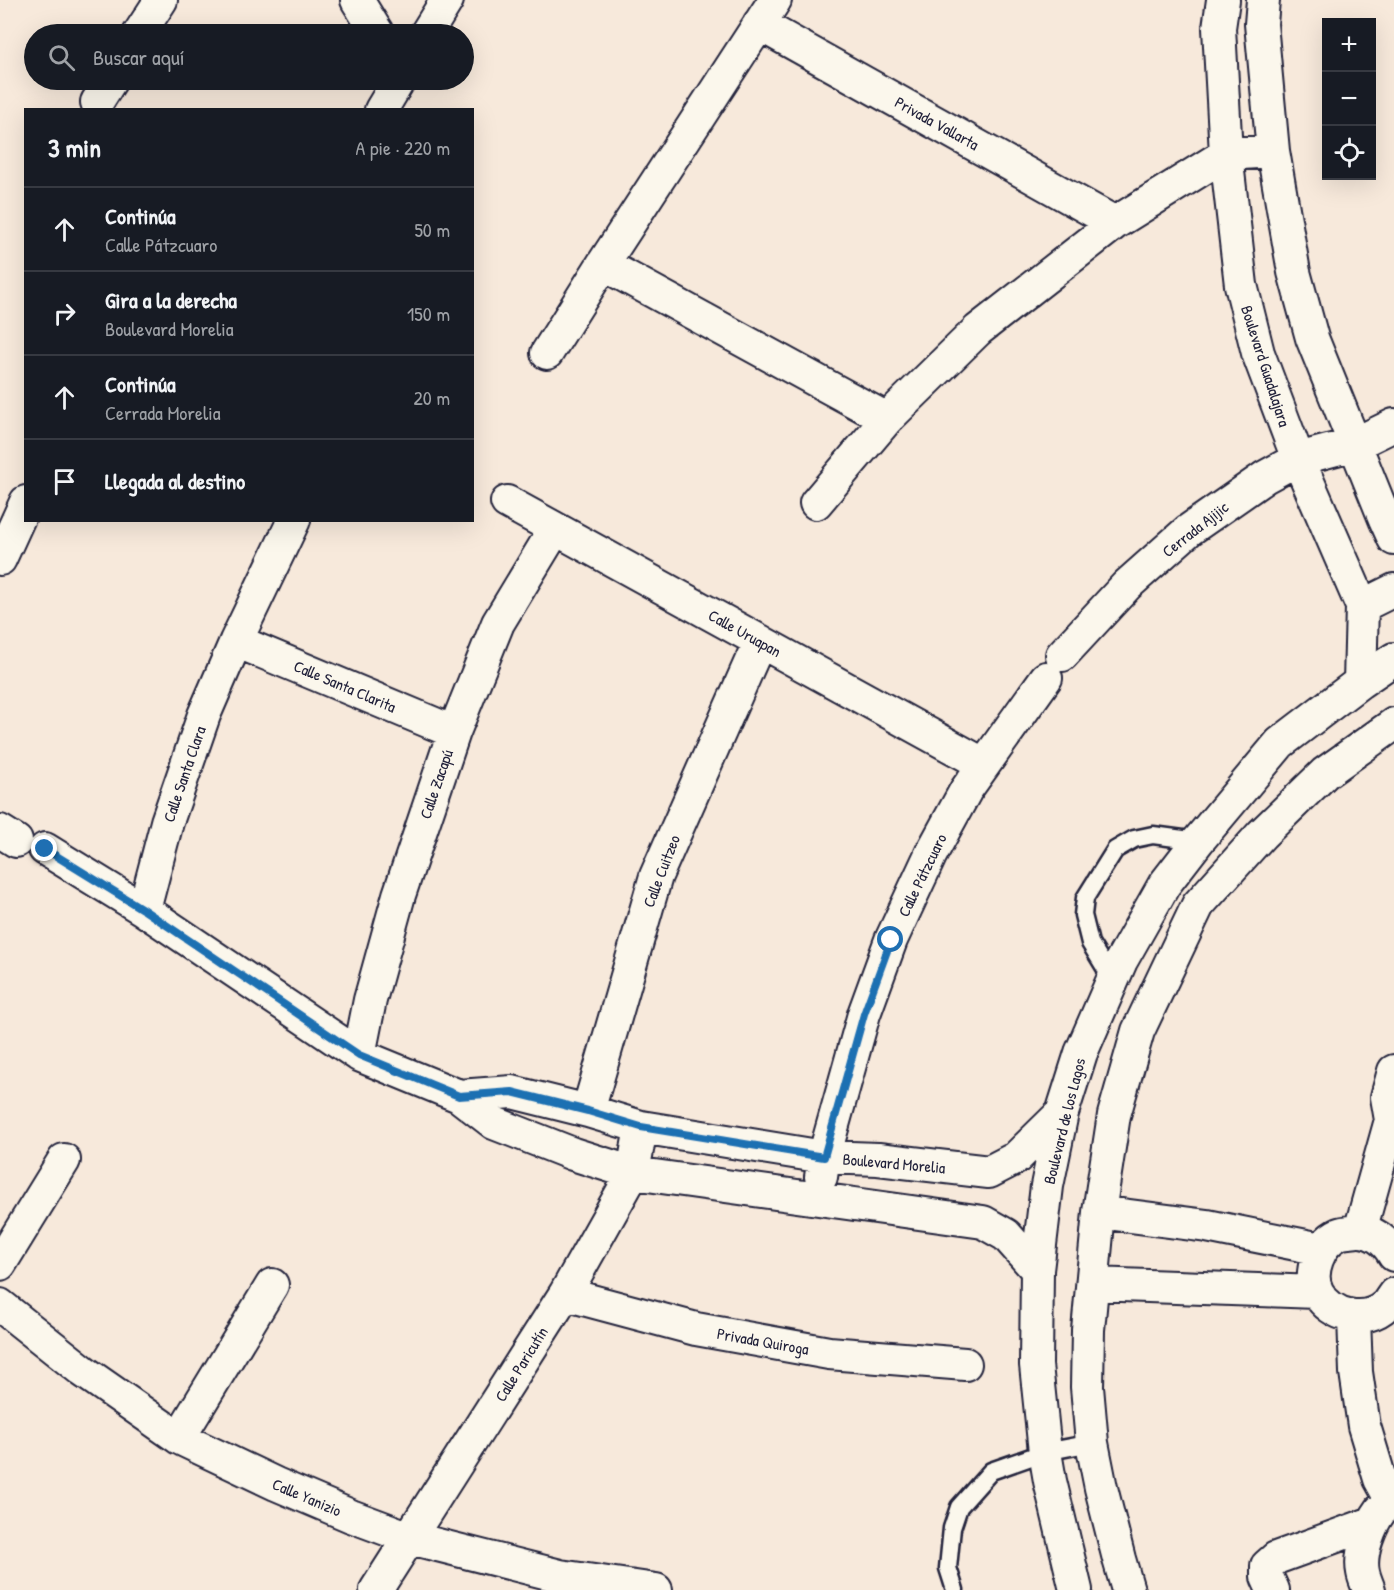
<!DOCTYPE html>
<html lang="es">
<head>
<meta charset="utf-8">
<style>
  :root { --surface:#171b24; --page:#20242c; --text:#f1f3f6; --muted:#9ea1a6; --line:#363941 }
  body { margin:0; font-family:"Patrick Hand",sans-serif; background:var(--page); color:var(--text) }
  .controls { position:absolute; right:18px; top:18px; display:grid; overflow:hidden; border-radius:0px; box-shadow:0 6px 24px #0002 }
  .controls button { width:54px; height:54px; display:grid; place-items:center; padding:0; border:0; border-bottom:2px solid var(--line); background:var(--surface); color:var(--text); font:30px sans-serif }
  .stop { position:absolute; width:18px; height:18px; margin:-14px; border:4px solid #1f6fb2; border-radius:50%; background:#fff }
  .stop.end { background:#1f6fb2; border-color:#fff; box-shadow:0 2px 6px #0008 }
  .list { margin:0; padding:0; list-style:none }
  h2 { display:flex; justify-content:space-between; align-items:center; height:78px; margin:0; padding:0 24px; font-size:26px }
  h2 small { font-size:20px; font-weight:400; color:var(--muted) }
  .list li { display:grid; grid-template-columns:39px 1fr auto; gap:18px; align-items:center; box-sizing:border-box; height:84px; padding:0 24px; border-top:2px solid var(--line) }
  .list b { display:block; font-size:22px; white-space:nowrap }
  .list p { margin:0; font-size:20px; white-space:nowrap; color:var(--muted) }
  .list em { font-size:20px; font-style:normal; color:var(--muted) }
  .icon { flex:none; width:33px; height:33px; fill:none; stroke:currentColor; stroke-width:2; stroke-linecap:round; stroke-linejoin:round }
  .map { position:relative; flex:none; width:1394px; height:1590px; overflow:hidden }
  .search { position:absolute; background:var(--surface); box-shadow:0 6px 24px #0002; left:24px; top:24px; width:450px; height:66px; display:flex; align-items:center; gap:15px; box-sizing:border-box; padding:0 21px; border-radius:33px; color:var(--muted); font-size:22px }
  .panel { position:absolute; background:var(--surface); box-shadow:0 6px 24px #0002; left:24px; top:108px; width:450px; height:414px; border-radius:0px }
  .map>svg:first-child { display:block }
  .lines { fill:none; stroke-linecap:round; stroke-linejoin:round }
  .service-casing { stroke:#22223b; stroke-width:21 }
  .minor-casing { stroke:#22223b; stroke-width:36 }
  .service { stroke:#fbf7ec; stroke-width:16 }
  .minor { stroke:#fbf7ec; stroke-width:32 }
  .route { stroke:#1f6fb2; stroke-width:8 }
  .labels { text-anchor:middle; stroke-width:5; stroke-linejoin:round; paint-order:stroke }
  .street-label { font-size:16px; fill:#22223b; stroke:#fbf7ec }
</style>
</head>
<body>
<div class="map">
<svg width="1394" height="1590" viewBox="0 0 1394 1590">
  <rect width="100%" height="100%" fill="#f7e9db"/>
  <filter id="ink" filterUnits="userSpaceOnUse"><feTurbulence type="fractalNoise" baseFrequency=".0167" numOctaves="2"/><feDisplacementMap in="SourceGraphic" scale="12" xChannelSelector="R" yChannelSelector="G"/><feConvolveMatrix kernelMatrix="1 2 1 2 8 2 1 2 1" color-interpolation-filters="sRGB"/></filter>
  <g filter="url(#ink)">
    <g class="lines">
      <g class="service-casing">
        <path id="service" d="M1112,979L1090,943L1083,915L1085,898L1115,850L1134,839L1153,835L1198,841
          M955,1590L948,1568L952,1528L959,1507L991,1471L1045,1452L1092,1443"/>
      </g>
      <g class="minor-casing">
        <path id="minor" d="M357,0L378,34
          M1223,0L1219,28L1226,154L1241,285L1258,353L1298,459L1362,606L1360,682
          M1263,0L1261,24L1273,151L1294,272L1312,338L1385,519L1394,539
          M759,24L1115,223
          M139,34L161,0
          M426,34L447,0
          M97,102L111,80
          M381,110L399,80
          M603,264L887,419
          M547,353L603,264L775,0
          M507,502L983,764
          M816,503L887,419L978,330L1115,223L1226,154L1273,151
          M0,559L26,502
          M1362,606L1394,590
          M236,641L454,732
          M1062,655L1127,585L1189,530L1265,477L1298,459L1355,444L1394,425
          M0,831L16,841
          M45,849L144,910L359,1055L459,1096L494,1123L573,1154L633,1173L983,1222L1006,1235L1037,1270
          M144,910L167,822L204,715L236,641L294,520
          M359,1055L370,1000L399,895L454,732L498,623L555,529
          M459,1096L512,1092L588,1111L641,1127L824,1157L878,1159L989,1172L1016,1158L1062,1113
          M588,1111L656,876L760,641
          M821,1177L824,1157L864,1014L891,940L931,854L966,790L1046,678
          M1099,1212L1207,1226L1321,1249
          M1360,1231L1391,1120L1387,1097L1394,1071
          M1394,1255C1387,1242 1373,1230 1357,1231C1352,1232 1344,1232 1339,1234C1319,1243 1307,1274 1318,1293C1331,1316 1365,1325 1386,1305C1389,1302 1391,1298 1394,1294
          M0,1264L64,1160
          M1093,1284L1317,1292
          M565,1294L696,1329L829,1353L965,1364
          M0,1305L83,1371L179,1438L276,1484L351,1516L410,1538L560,1576L656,1590
          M1354,1317L1356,1372L1364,1426L1380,1479L1392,1501
          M179,1438L272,1285
          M376,1590L565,1294L633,1173L641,1127
          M1076,1590L1050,1481L1045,1452L1036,1365L1037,1270L1047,1186L1062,1113L1081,1053L1121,961L1164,885L1198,841L1280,743L1360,682L1394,659
          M1128,1590L1119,1559L1101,1488L1092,1443L1087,1387L1088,1330L1099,1212L1114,1115L1138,1031L1198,905L1262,834L1325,773L1394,724
          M1273,1590L1267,1577V1566L1276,1558L1372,1523
          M1369,1590C1367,1584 1364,1578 1363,1572C1359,1553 1370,1525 1381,1510"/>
      </g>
      <use href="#service" class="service"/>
      <use href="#minor" class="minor"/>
    </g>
  </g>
  <g class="lines" filter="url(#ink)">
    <path class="route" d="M45,849L144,910L359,1055L459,1096L512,1092L588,1111L641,1127L824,1157L864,1014L891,940"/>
  </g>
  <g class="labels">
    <g class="street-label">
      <text transform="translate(937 123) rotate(29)" y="6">Privada Vallarta</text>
      <text transform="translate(1266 366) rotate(72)" y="6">Boulevard Guadalajara</text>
      <text transform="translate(1195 529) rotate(-38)" y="6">Cerrada Ajijic</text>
      <text transform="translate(745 633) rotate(29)" y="6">Calle Uruapan</text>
      <text transform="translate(345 686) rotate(23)" y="6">Calle Santa Clarita</text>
      <text transform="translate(184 774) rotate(-71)" y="6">Calle Santa Clara</text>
      <text transform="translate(436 784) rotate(-71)" y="6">Calle Zacapú</text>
      <text transform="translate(661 871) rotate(-69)" y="6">Calle Cuitzeo</text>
      <text transform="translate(922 875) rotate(-64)" y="6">Calle Pátzcuaro</text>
      <text transform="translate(1064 1121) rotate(-76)" y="6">Boulevard de los Lagos</text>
      <text transform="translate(894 1163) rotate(5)" y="6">Boulevard Morelia</text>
      <text transform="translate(763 1341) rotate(10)" y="6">Privada Quiroga</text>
      <text transform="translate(521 1364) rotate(-58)" y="6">Calle Paricutín</text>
      <text transform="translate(307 1497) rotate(23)" y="6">Calle Yanizio</text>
    </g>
  </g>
</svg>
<div class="controls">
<button>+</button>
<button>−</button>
<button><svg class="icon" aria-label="locate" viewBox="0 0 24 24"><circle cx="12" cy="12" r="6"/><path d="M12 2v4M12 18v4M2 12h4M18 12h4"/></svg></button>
</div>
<div class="stop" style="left:891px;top:940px"></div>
<div class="stop end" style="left:45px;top:849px"></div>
<div class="search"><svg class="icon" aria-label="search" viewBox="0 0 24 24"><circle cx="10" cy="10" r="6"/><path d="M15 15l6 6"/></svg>Buscar aquí</div>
<section class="panel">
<h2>3 min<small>A pie · 220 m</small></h2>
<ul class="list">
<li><svg class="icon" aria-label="ahead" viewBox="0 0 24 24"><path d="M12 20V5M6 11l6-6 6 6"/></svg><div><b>Continúa</b><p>Calle Pátzcuaro</p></div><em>50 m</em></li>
<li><svg class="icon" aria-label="right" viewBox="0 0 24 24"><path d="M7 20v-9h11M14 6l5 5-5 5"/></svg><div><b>Gira a la derecha</b><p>Boulevard Morelia</p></div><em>150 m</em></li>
<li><svg class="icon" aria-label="ahead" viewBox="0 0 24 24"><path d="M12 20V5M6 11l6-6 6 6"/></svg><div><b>Continúa</b><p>Cerrada Morelia</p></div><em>20 m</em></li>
<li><svg class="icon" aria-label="arrive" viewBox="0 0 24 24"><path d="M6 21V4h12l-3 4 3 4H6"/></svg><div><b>Llegada al destino</b></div></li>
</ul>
</section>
</div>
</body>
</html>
